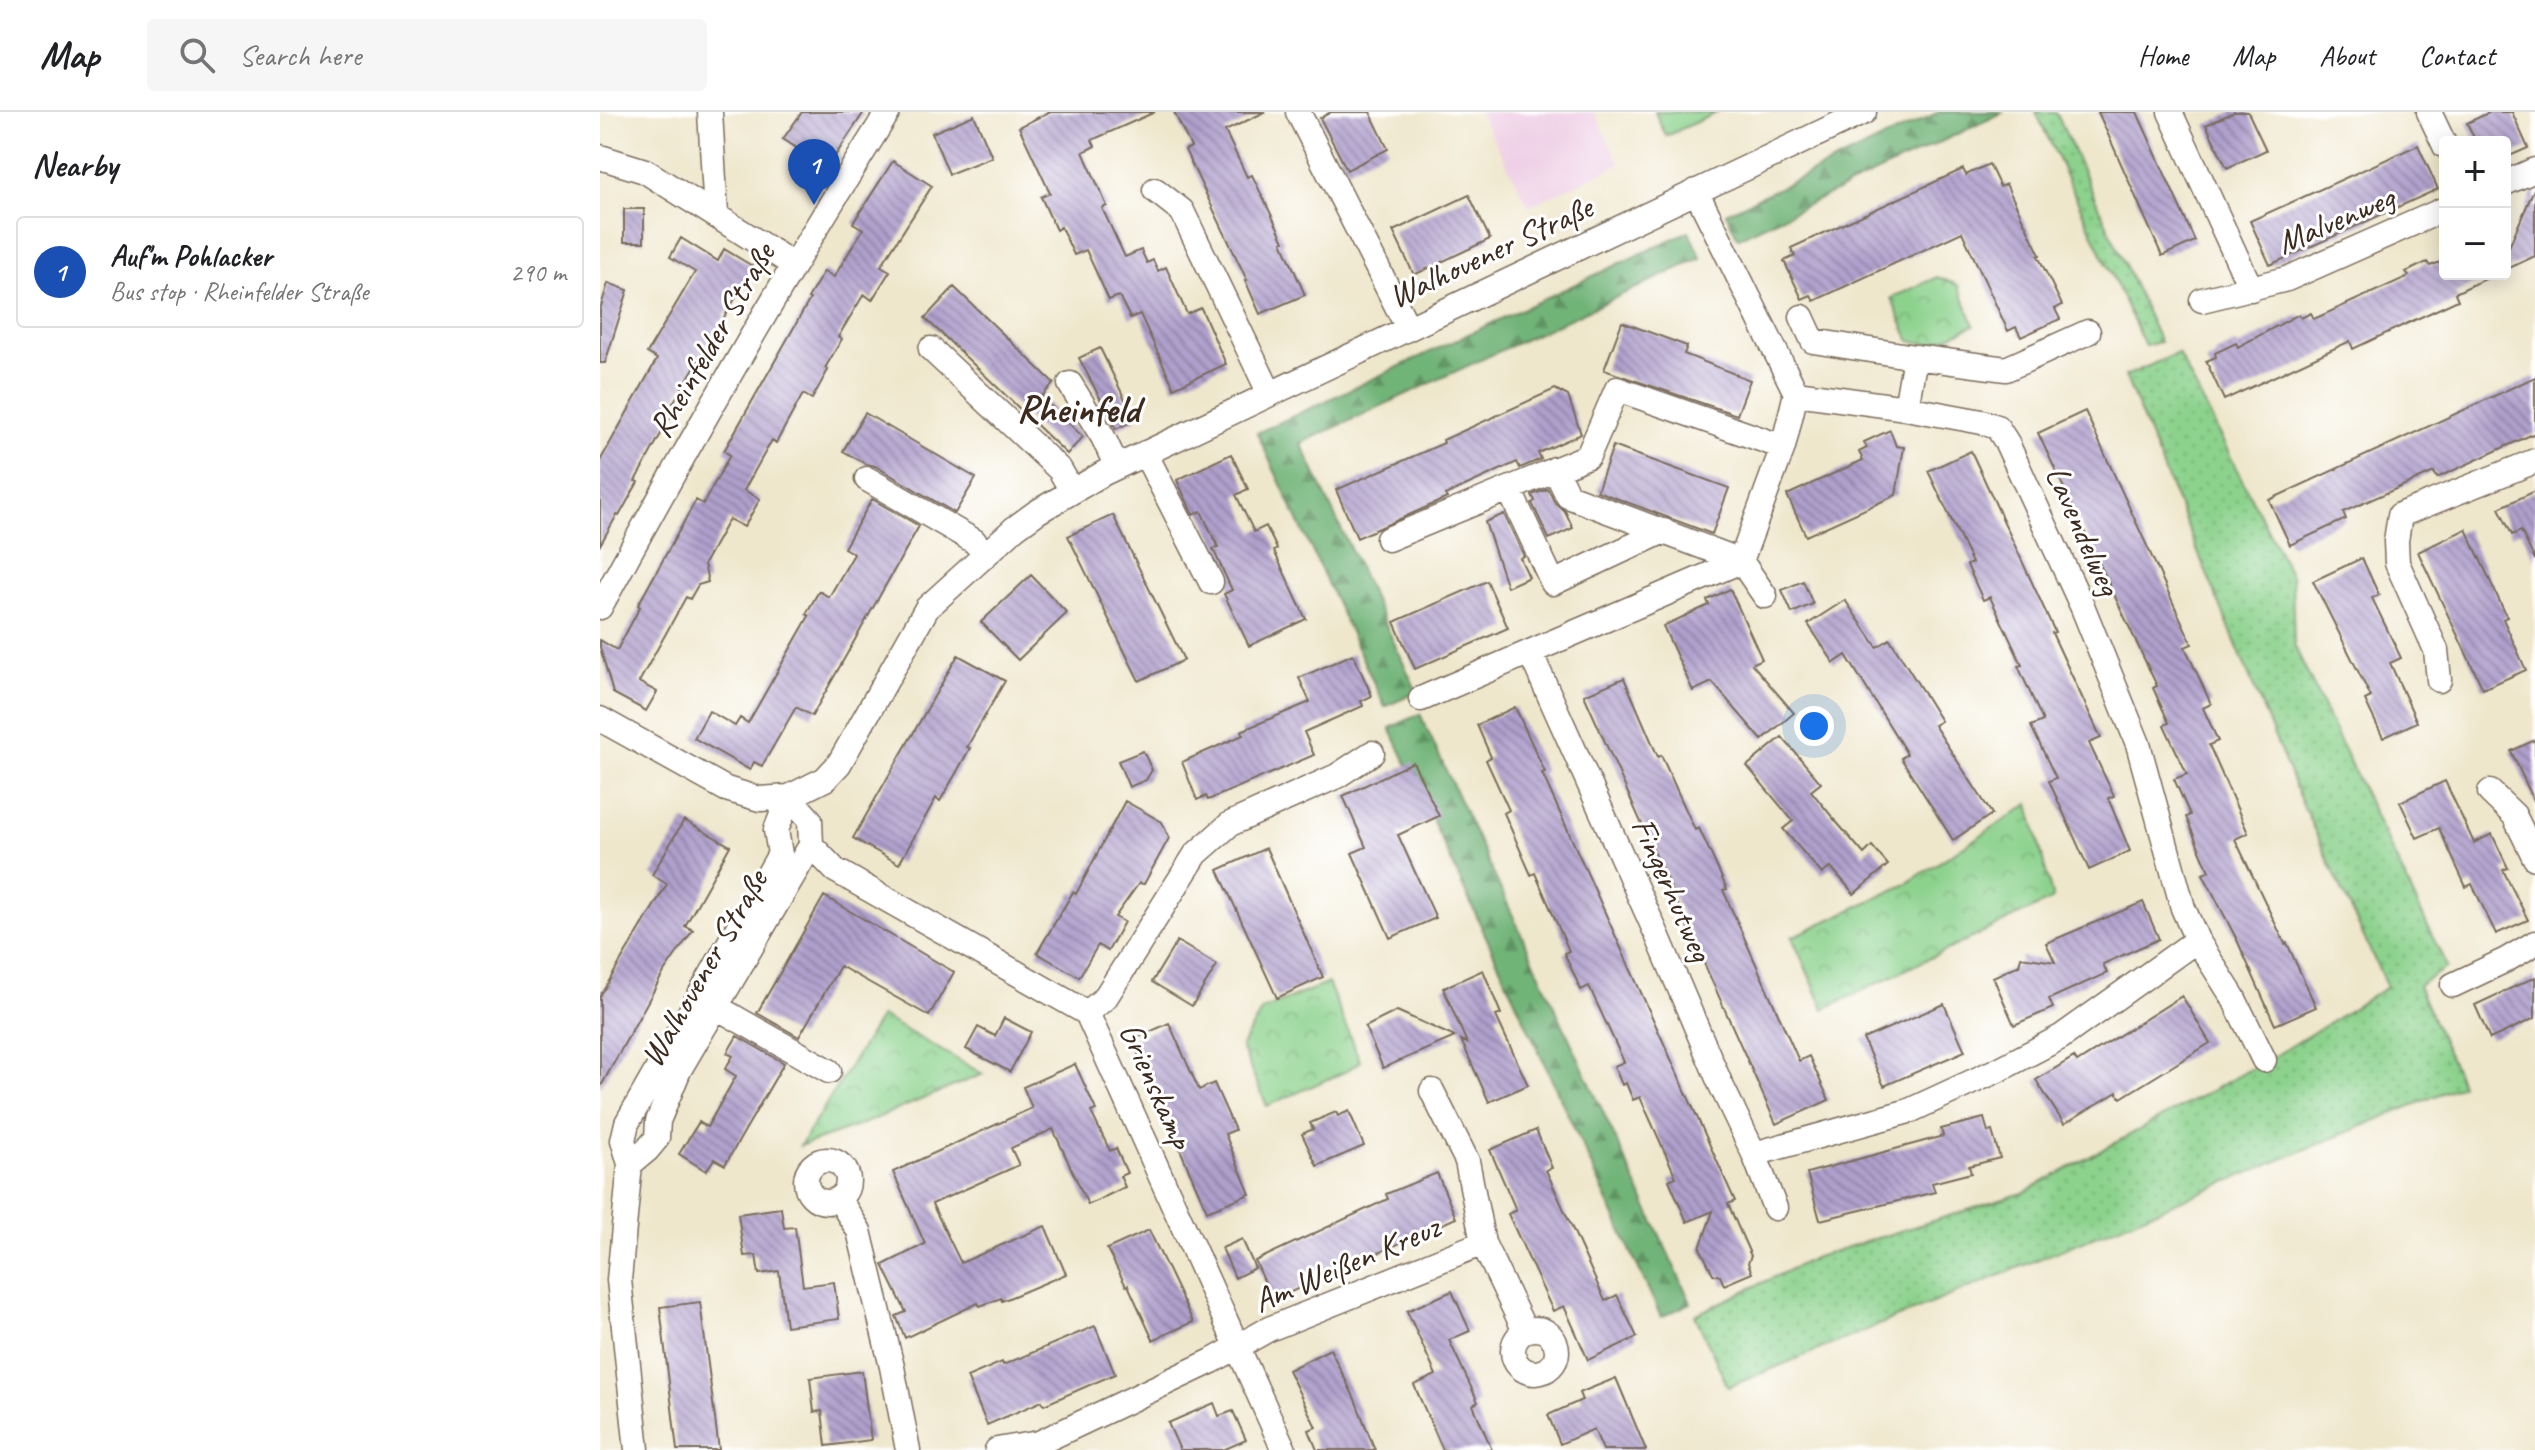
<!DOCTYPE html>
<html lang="en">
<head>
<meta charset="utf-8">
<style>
  :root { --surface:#fff; --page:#f6f6f6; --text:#202124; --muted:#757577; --line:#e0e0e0; --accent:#2563eb }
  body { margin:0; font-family:Caveat,sans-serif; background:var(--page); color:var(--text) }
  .controls { position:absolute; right:24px; top:24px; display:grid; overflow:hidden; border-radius:8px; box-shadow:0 4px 20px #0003 }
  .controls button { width:72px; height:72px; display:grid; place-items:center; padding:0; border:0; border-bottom:2px solid var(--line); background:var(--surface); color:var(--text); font:40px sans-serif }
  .you { position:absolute; left:1214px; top:614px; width:28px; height:28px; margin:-20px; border:6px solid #fff; border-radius:50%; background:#1a73e8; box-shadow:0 0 0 12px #1a73e833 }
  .badge { display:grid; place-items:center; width:52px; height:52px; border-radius:50%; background:var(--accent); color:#fff; font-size:26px; font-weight:700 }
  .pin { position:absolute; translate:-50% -66px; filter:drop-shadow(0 2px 4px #0008) }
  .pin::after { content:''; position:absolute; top:42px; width:28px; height:24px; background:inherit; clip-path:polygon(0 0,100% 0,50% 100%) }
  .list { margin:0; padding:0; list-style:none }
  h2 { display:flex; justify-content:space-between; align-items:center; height:104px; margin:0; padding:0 32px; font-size:34px }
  h2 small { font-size:26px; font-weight:400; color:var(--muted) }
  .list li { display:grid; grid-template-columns:52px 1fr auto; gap:24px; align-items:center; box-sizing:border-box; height:112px; margin:0 16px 16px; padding:0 16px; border:2px solid var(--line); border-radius:8px }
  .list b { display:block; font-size:30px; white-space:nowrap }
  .list p { margin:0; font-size:26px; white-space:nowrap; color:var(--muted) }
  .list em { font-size:26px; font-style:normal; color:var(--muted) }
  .icon { flex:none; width:44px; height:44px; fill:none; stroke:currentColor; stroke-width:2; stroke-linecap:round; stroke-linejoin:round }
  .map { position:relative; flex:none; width:1935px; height:1338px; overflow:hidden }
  header { display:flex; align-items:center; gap:48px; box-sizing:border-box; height:112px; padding:0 40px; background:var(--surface); border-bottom:2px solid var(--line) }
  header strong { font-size:38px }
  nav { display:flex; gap:44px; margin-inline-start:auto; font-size:28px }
  .search { width:560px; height:72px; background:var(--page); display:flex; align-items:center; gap:20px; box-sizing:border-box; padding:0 28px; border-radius:8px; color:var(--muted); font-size:30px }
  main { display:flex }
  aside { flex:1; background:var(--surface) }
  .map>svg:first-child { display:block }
  .built { fill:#efd0e6 }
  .grass { fill:url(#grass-dots); stroke:#647e56; stroke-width:2 }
  .forest { fill:url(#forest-firs); stroke:#566f4b; stroke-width:2 }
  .park { fill:url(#park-crowns); stroke:#647e56; stroke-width:2 }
  .garden { fill:#8cd28d; stroke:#647e56; stroke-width:2 }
  .building { fill:url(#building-back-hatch) }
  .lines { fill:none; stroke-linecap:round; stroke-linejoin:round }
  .minor-casing { stroke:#7a6c5b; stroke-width:27 }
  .minor { stroke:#fff; stroke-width:24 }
  .labels { text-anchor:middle; stroke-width:6; stroke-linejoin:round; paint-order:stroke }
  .street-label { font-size:34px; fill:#3b2a1e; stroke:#fff }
  .quarter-label { font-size:38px; font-weight:bold; fill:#3b2a1e; stroke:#fff }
</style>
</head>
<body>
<header>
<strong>Map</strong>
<div class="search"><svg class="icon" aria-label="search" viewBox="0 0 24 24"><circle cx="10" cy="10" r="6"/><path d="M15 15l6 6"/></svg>Search here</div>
<nav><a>Home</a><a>Map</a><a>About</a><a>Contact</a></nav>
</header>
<main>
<aside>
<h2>Nearby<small></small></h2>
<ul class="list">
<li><span class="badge" style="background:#1a4fb4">1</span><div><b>Auf'm Pohlacker</b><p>Bus stop · Rheinfelder Straße</p></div><em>290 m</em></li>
</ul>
</aside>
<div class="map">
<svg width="1935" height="1338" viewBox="0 0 1935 1338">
  <defs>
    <pattern id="grass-dots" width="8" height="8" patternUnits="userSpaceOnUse" patternTransform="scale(2)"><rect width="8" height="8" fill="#8cd28d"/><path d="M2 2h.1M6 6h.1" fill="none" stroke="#7ab479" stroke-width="1.8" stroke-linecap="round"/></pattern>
    <pattern id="forest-firs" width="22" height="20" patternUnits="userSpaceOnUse" patternTransform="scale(2)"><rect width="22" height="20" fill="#71b478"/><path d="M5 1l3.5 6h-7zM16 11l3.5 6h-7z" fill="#5e9362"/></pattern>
    <pattern id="park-crowns" width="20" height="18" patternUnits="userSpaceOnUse" patternTransform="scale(2)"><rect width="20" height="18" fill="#8cd28d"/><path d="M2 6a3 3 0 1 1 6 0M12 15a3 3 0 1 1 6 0" fill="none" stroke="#7ab479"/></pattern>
    <pattern id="building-back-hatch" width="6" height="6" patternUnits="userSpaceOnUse" patternTransform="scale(2)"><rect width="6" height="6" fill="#af9fcc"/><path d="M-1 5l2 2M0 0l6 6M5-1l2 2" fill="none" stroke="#9082a5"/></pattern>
  </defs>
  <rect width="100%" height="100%" fill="#fff"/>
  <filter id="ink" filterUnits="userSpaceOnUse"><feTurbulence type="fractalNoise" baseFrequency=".0125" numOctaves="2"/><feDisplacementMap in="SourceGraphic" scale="16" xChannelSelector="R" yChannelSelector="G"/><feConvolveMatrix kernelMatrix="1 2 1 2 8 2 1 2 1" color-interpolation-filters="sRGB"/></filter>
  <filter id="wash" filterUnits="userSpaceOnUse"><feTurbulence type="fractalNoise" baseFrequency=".006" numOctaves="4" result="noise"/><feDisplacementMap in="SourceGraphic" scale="32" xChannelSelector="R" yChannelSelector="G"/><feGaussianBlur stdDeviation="1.8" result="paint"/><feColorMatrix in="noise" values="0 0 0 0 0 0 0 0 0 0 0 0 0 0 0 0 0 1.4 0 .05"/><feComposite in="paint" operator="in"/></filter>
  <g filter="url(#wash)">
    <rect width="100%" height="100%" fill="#efe7cc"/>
    <path class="built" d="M879,0H994L1020,52L929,94Z"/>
    <path class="grass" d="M1436,0H1456L1560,230L1545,234Z
      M1578,241L1692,466L1694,533L1847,855L1818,874L1862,973L1128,1275L1095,1203L1216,1145L1423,1081L1675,944L1787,875L1701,689L1525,264Z"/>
    <path class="forest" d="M1339,0H1404L1138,126L1126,101Z
      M1089,119L1101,146L701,331L817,580L785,595L657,321Z
      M820,602L1091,1191L1061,1205L790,616Z"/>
    <path class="park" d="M1337,165L1358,173L1374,213L1333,232L1310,229L1291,186Z
      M1429,692L1453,787L1224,897L1192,825L1304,773Z
      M728,871L760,949L747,959L667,994L641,935L662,898Z
      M281,904L383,962L255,1015L200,1034Z"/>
    <path class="garden" d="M1055,0H1118L1066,24Z"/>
    <g id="blocks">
      <path class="building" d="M202,0H264L227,56L183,27Z
        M449,0H555L492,28L495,34L483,40L507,94L502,96L525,145L541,138L547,151L553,148L558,159L566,155L587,202L601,196L626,252L574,276L540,202L530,206L519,184L509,188L486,138L474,143L461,115L456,118L441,85L450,81L419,15Z
        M574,0H665L625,19L647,65L652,63L684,129L682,130L705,183L660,202L645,168H647L585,38L591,35Z
        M731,0H770L788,37L747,58L720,6Z
        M1498,0H1537L1595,129L1562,144Z
        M1634,0H1648L1666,38L1627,56L1606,13Z
        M1890,0H1912L1928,36L1905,46V30H1876L1867,11Z
        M374,3L392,45L349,62L332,21Z
        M1818,33L1838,77L1670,153L1650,109Z
        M293,49L332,74L281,154L290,159L272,188L264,182L238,225L242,227L225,256L228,258L212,287L203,282L176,331L172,328L144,378L160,387L144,415L129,407L104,452L108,470L98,473L90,487L86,485L39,570L57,580L46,599L13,581L0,535V528L17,538L40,495L38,493L96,388L103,392L130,343L124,339L210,187L208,186L224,159L234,165L263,117L253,111Z
        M1389,52L1400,75L1406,72L1440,143L1438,144L1462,193L1455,197L1460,207L1421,225L1416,215L1408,219L1362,120L1214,189L1211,183L1202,187L1184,149L1195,144L1191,136L1363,57L1366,63Z
        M1935,75V144L1905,158V144Z
        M869,83L890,127L814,163L793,119Z
        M24,97H44V130H24Z
        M81,126L118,149L124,137L154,155L73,291L77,293L35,369L38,370L19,404L17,403L0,433V349L57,247L47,241L95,160L70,145Z
        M1827,150L1830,154L1840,150L1845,162H1896L1855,181L1858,188L1795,217L1753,237L1750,229L1624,288L1606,249L1616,245L1615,241L1636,231L1638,235L1699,202L1701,206L1711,201L1714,207L1809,164L1806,160Z
        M8,171L28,178L5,251H0V198Z
        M354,175L454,271L441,285L483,325L467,342L325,206Z
        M1022,210L1087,234L1084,242L1150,268L1137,303L1004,258Z
        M500,236L535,308L516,317L479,246Z
        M1935,265V321L1837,366L1834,360L1743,400L1746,407L1690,433L1669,388Z
        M955,277L968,284L981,322L938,341L941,347L920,356L917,350L845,383L847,386L757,426L736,378L844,331L843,328Z
        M1485,299L1592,532L1585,535L1611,592L1603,596L1618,629L1609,633L1648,721L1635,727L1685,832L1687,831L1716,895L1675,913L1637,828L1603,762L1609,759L1586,705L1590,703L1574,667L1587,662L1564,613L1569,611L1553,576L1557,574L1438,321Z
        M265,301L376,366L355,401L275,354L266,352L243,339Z
        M1290,318L1296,334L1304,335L1296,383L1206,424L1187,383L1263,348L1259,340L1267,336L1264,330Z
        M1013,334L1129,376L1112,422L997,379Z
        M1371,339L1455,520L1452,521L1501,626L1489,631L1514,684L1508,686L1530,739L1489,758L1449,669L1456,666L1431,614L1443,609L1418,554L1422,553L1390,485L1383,488L1367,453L1372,451L1328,359Z
        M631,342L648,377L636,383L654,420L666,414L677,437L674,439L706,507L649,534L624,482L632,478L613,437L618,435L601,399L593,403L577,368Z
        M948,377L955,391L965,399L973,416L949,427L932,391L935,389L932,383Z
        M1935,379V448L1921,419L1912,423L1899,396Z
        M272,387L319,414L212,604L196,595L162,654L154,650L150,658L94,626L109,599L135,614L140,606L148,611L209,504L206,502L219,479L229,485L254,442L244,436Z
        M904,402L924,444L920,446L929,465L907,475L885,410Z
        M513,403L584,548L539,569L468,424Z
        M1866,417L1907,505L1903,507L1926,558L1883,577L1818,440Z
        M1762,446L1779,483L1772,486L1801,546L1790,551L1817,610L1783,626L1765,588L1771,585L1713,469Z
        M431,463L467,501L418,548L381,510Z
        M887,469L908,516L815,557L794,510Z
        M1203,469L1213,492L1192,501L1182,478Z
        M1130,477L1162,547L1152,552L1194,601L1162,628L1112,570L1093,579L1063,514L1109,493L1107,488Z
        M1245,488L1277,535L1290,527L1341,609L1334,613L1392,702L1353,728L1301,646L1307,642L1246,543L1234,551L1208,512Z
        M753,542L772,584L761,589L763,594L704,620L714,643L608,688L606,684L597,688L582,650L643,623L641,619L710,590L699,566Z
        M358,543L405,569L367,635L370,636L355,663L340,689L336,686L299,752L253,726Z
        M1024,566L1058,645L1061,643L1095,718L1099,716L1127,777L1123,778L1199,949L1209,944L1229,988L1176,1012L984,583Z
        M915,595L945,660L942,661L1135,1089L1128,1092L1151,1144L1148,1151L1152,1161L1124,1173L1120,1164L1113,1162L1100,1136L1113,1099L1087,1110L1069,1068L1076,1065L1040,985L1033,988L1026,971L1022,973L1014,954L1024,950L989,874L981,878L964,841L969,839L935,761L931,763L904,701L909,698L886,648L891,645L877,613Z
        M1182,625L1221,671L1211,679L1233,706L1264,742L1272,734L1288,753L1254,782L1231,755L1222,762L1183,717L1193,709L1147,654Z
        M1935,628V691L1911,639Z
        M543,639L552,658L546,668L529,675L518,649Z
        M813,650L839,704L798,723L836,806L790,826L752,741L766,735L743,684Z
        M1845,669L1874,731L1892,722L1908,756L1903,758L1928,808L1896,822L1872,772L1866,775L1839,716L1817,726L1800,690Z
        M525,689L562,710L569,726L544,772L539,771L515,805L524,810L508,839L498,833L479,865L437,841L473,780L476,782Z
        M84,708L130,734L85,814L93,818L64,860L0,976V884L67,772L52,763Z
        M666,736L723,865L677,886L618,758Z
        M224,784L354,860L329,904L240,854L199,925L157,901Z
        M1543,790L1559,827L1503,852L1507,861L1449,887L1453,896L1414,913L1393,865L1419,853L1421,845L1455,850L1446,831Z
        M577,829L617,853L592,894L552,870Z
        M883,858L901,902L896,904L928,973L889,990L861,928L867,931L843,876Z
        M1935,865V906L1890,927L1875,893Z
        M1582,884L1610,931L1521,986L1517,980L1464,1012L1436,968L1474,945L1477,950Z
        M1344,892L1365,939L1284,974L1263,927Z
        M797,899L855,925L783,956L765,915Z
        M404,906L431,920L410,960L366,937L378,915L395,924Z
        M569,911L599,978L614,971L635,1018L625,1022L650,1082L607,1099L532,928Z
        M137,924L184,951L125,1053L114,1047L106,1059L79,1042L99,1010L107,1015L136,964L125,957L133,944L127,941Z
        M475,952L496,998L491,1000L510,1039L516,1036L527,1061L520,1064L525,1075L488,1093L453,1017L411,1036L419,1053L332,1092L361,1151L445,1114L466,1162L402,1189L401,1186L380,1194L378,1191L305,1226L296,1204L306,1200L283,1153L325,1132L293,1060L432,996L423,975Z
        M749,999L764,1034L717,1054L702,1022L713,1017L710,1011L736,1000L738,1004Z
        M1384,1006L1388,1020L1392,1019L1400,1046L1369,1054L1371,1061L1332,1071L1335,1080L1220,1108L1207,1061L1343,1024L1341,1017Z
        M936,1018L952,1056L946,1058L1005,1189L1017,1183L1037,1225L988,1248L964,1194L953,1199L908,1102L916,1098L890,1038Z
        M837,1061L856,1106L673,1188L655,1149L788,1087L786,1082Z
        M181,1096L184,1116L195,1115L203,1174L234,1170L239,1207L186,1214L179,1159L159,1162L156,1143L144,1144L138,1102Z
        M549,1118L593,1210L553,1228L528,1173L526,1174L507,1137Z
        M642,1127L655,1156L635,1166L622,1136Z
        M852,1179L870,1219L849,1228L878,1290L873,1293L892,1338H843L814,1273L836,1263L807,1199Z
        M100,1190L119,1338H77L60,1195Z
        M495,1214L515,1262L444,1293L442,1289L387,1313L367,1265L402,1250L403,1253Z
        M730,1237L754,1285L775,1338H717L709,1318L716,1315L688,1258Z
        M262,1259L271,1328L226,1334L222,1299L214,1300L210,1266Z
        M1016,1266L1046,1338H1003L994,1317L960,1332L948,1303L982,1288L979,1281Z
        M614,1291L619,1304L633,1299L646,1328L623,1338H580L568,1311Z"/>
    </g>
  </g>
  <g filter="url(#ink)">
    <use href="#blocks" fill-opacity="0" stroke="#7a6c5b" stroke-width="2"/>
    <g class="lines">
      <g class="minor-casing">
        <path id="minor" d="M110,0L116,102
          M698,0L808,216
          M1570,0L1651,177
          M1829,0L1845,34
          M0,45L45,59L194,153
          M1905,71L1935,58
          M555,78L582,99L670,282
          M1096,79L1196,281L1306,296L1382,310L1397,315L1406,329L1483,496L1538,632L1583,796L1597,828L1633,885L1664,948
          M1602,188L1687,167L1845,97
          M1202,205L1213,229L1315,245L1306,296
          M331,237L460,358L472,379
          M1315,245L1406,257L1488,220
          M470,272L503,325L517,355
          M1196,281L1183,335L1141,449L930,540L1058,825L1120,971L1154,1042L1309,999L1400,957L1461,925L1597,828
          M545,341L611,470
          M955,357L968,384L1141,449L1165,484
          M267,367L374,429L385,442
          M909,377L953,471L1064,419
          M788,427L988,344L1017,277L1183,335
          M0,495C91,327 186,161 288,0
          M1839,568L1836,538L1797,451L1796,429L1800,403L1935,349
          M821,587L930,540
          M0,607L126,677L160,687L189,685
          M1890,680L1914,703L1935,746
          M189,685L210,708L211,733L235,758L487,901L684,1338
          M1853,873L1906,848L1935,831
          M104,888L229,959
          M487,901L505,886L596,742L630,712L737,664L772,641
          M832,979L867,1049L883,1131L925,1219
          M1154,1042L1175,1096
          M206 1069a21 21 0 1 1 42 0a21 21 0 1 1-42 0Z
          M30,1052L47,1038L57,1026L58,1009L79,958L211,733
          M239,1087L259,1119L292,1255L308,1338
          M913 1239a22 22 0 1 1 44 0a22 22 0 1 1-44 0Z
          M37,1338L19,1168L30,1052L23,1028L27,1011L180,742L176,718L189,685L225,667L239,652L327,496L415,416L437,400L504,361L1264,0
          M397,1338L439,1331L612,1249L669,1217L883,1131"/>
      </g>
      <use href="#minor" class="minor"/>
    </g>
  </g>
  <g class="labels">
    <g class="street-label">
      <text transform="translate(1735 107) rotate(-23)" y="12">Malvenweg</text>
      <text transform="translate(890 139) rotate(-25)" y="12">Walhovener Straße</text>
      <text transform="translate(111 228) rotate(-60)" y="12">Rheinfelder Straße</text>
      <text transform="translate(1484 418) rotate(66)" y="12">Lavendelweg</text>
      <text transform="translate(1073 777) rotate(66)" y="12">Fingerhutweg</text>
      <text transform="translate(103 856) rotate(-60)" y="12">Walhovener Straße</text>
      <text transform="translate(557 973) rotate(66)" y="12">Grienskamp</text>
      <text transform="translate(746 1151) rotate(-23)" y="12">Am Weißen Kreuz</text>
    </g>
    <g class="quarter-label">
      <text x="478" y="310">Rheinfeld</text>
    </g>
  </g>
</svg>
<div class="controls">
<button>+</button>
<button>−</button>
</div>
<div class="you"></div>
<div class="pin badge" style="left:214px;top:93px;background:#1a4fb4">1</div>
</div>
</main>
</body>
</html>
